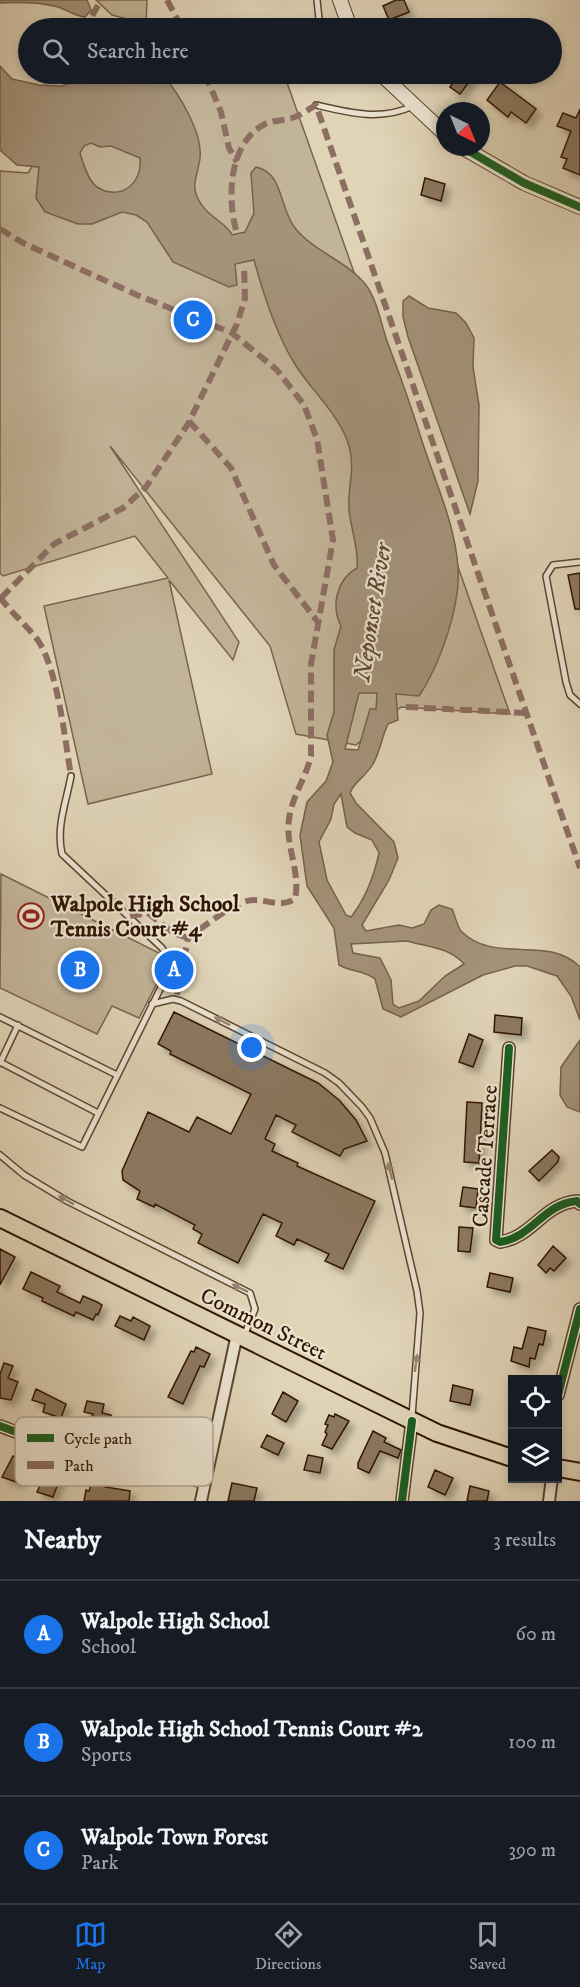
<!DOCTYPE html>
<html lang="en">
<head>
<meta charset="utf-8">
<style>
  :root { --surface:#171b24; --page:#20242c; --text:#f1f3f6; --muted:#9ea1a6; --line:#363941; --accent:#1a73e8 }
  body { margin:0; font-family:"IM FELL DW Pica",serif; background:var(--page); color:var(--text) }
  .controls { position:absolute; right:18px; bottom:18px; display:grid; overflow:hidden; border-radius:0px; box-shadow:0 3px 9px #0003 }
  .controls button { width:54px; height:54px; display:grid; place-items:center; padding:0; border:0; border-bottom:2px solid var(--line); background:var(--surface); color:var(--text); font:30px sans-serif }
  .compass { position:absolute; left:436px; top:102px; width:54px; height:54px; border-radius:50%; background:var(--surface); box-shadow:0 3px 9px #0003; rotate:137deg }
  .you { position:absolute; left:252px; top:1048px; width:21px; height:21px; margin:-15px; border:4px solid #fff; border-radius:50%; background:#1a73e8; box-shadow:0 0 0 9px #1a73e833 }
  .badge { display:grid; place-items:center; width:39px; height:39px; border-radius:50%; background:var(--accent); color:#fff; font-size:20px; font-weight:700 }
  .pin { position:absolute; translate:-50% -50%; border:3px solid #fff; box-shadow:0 2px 6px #0006 }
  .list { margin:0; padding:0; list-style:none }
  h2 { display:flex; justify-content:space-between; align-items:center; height:78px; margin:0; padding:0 24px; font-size:26px }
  h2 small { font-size:20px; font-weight:400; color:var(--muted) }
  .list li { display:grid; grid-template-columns:39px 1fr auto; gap:18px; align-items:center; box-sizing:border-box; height:108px; padding:0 24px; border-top:2px solid var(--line) }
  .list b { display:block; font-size:22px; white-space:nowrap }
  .list p { margin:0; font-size:20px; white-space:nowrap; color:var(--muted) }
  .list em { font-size:20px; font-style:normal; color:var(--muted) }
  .icon { flex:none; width:33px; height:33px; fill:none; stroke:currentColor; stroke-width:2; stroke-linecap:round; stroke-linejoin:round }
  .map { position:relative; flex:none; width:580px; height:1501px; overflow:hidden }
  .search { position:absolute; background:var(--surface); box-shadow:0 3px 9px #0003; left:18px; right:18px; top:18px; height:66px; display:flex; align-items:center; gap:15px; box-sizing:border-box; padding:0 21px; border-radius:33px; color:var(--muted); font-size:22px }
  .sheet { height:402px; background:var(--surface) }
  nav { display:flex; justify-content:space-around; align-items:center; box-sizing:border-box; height:84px; border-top:2px solid var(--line); background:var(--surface); font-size:16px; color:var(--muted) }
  nav a { display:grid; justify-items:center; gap:3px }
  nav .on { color:var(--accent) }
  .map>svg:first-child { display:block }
  .green { fill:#c2b498; stroke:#79644e; stroke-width:1.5 }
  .water { fill:#a4937a; stroke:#76614a; stroke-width:1.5; fill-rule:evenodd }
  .building { fill:#8c7861; stroke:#301503; stroke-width:1.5; filter:url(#shadow) }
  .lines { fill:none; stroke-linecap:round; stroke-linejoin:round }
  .service-casing { stroke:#5c4530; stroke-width:8 }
  .minor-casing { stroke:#5c4530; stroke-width:14 }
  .tertiary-casing { stroke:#5c4530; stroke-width:16 }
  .primary-casing { stroke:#301503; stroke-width:20 }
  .service { stroke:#ebe3d0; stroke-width:5 }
  .minor { stroke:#ebe3d0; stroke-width:10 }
  .tertiary { stroke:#ebe3d0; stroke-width:14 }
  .primary { stroke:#e0d4b7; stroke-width:16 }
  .quiet { stroke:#8d6e63; stroke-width:6; stroke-dasharray:12 6; stroke-linecap:butt }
  .cycleway-casing { stroke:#ebe3d0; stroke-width:11 }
  .cycleway { stroke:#1b5e20; stroke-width:8 }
  .oneway { fill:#978674 }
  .labels { text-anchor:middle; stroke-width:4.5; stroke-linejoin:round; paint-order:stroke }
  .poi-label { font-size:22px; font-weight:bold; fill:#301503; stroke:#ebe3d0; text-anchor:start }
  .street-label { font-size:22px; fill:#301503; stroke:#ebe3d0 }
  .water-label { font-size:24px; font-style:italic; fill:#5e4733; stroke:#ebe3d0 }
  .key { fill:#ebe3d0; stroke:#b3a592; stroke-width:1.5 }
  .key-label { font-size:16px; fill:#301503 }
</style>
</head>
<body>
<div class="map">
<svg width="580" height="1501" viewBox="0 0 580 1501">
  <defs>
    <filter id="shadow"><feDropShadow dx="5.5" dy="5.5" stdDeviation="3" flood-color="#0004"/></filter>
  </defs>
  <rect width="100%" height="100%" fill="#e0d4b7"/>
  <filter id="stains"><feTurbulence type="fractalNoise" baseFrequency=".00333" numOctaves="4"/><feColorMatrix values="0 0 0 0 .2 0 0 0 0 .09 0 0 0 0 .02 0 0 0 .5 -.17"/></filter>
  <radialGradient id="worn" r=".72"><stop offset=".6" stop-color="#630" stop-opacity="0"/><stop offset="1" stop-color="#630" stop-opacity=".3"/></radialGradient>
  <path class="green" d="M96,0H147L146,24L112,15Z
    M284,74L510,714L401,707L356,745L296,734L270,646L110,446L239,642L233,660L169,580L212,774L88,804L44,606L168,578L135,536L3,576L0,573V171L28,173L84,86Z
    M1,874L165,956L168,962L139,1018L112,1006L97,1034L0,988Z"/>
  <path class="water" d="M0,0H87L91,10L85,17C74,16 68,10 58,7C39,2 19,2 0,3Z
    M0,66L12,79L39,85L61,86L99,74L163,75C179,94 203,133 200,158C199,170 192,183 196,194C204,217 226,221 232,235L245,232L254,213L251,173L256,167C284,173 279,208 295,228C314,252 347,261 366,285C377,300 381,323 387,341C400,375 412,409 423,444C436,484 455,524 458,567C461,605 440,665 419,696L396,694L398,720L388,724C382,736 380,752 373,764C367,775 354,782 350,793L356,803L394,842L398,858L389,880L362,925L366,931L399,925L412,928L424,924L431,910L439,905L452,909C455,915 457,926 461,931C494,965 548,934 580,967V1020L571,996L557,976L527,966H515L483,975L401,1017L383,1009L375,979C363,970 351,972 339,965L334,928L307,886L300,835L307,802L326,781L333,762L327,735L334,712V650L341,626C331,606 336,580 357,568C359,548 351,530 349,510C347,487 356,470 349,446C341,417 313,392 296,366C278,338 263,293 254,260L235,264L237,285L229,287L173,262L147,222L136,215L122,212L92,224H78L45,212L36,198L39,167L17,165L0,150ZM91,143L100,147L111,146L140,158C143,183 120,202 97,187C88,181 83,163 80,153L84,146ZM359,693H377L376,709H370L358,750L345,749ZM341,794L347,827L355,833L372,840L379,853C374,876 366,898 351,917L346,915L327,880L319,842L331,819L334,804ZM407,941C428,947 449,947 464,964L445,976L419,1001L399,1008L393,1004L391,980L380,958L353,953L351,944Z
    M409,296L428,308L456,313L466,323L474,338L473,367L479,405L478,481L470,514L408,337L403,317V301Z
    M580,1040V1112L567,1107L560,1095L561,1067Z"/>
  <path class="building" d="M396,0H404L409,12L389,20L383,6Z
    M459,74H475L460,94L450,87Z
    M500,82L536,109L526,123L511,112L508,117L487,100Z
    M580,109V175L563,168L567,159L561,157L571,131L557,126L563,113L576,118Z
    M425,178L445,184L441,201L421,195Z
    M580,573V609H575L568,575Z
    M174,1012L318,1083L339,1100L356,1120L367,1141L344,1149L340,1156L292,1132L296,1125L276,1115L265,1139L275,1144L272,1151L298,1163L297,1166L375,1201L343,1269L325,1261L329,1254L297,1239L294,1245L276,1236L282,1223L263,1214L238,1263L198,1243L202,1234L193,1229L195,1225L155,1204L154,1207L137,1199L140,1191L123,1180L122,1171L148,1112L189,1132L197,1117L231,1134L251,1094L170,1054L171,1051L158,1044Z
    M495,1015L522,1018L521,1035L494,1032Z
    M469,1034L483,1040L473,1067L459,1062Z
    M467,1102L482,1103L479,1163L464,1162Z
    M552,1150L559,1157L558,1162L539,1181L529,1171Z
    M463,1187L478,1189L476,1208L460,1206Z
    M459,1227L473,1228L470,1252L458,1251Z
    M553,1246L566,1258L554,1271L550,1268L546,1273L538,1265Z
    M0,1249L15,1257L0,1285Z
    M31,1272L60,1286L57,1292L80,1303L83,1296L97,1302L102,1305L98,1315L96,1314L93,1320L76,1312L74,1316L42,1301L43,1298L23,1289Z
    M490,1273L513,1278L510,1292L487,1287Z
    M120,1316L131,1321L133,1317L150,1326L144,1340L115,1326Z
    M528,1327L546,1331L543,1345L539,1344L535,1359L530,1358L529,1367L511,1361L514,1347L522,1349Z
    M196,1347L210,1354L204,1367L200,1366L183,1404L168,1397L191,1351L194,1352Z
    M4,1363L13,1366L8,1378L18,1382L11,1400L0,1398V1374Z
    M453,1385L473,1390L470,1405L450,1401Z
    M36,1389L66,1404L61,1418L43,1412L45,1404L32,1400Z
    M283,1392L298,1401L286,1422L272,1414Z
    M87,1401L104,1404L102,1413L111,1415L107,1431L89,1427L93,1414L84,1412Z
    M335,1414L349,1421L332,1449L322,1445L327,1434L325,1432L328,1425L325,1424L329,1415L334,1417Z
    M373,1431L386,1438L384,1442L401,1450L398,1458L380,1451L369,1473L358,1468V1463Z
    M267,1435L284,1443L278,1455L261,1447Z
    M308,1455L323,1458L320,1473L304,1470Z
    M13,1456L25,1461L19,1483L2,1477Z
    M47,1470L61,1475L53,1497L37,1492Z
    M435,1470L453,1478L445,1495L428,1487Z
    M93,1479L106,1481L105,1487L130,1491L129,1501H84L86,1490L89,1491Z
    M232,1483L257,1488L254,1501H228Z
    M470,1486L489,1491L487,1501H467Z"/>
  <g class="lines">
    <g class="service-casing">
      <path id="service" d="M317,0L320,28
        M316,105C350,113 381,121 413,106
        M580,562L553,565L546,576L566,682L570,695L580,704
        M152,1004L173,999L181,1001L325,1073L339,1083L362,1107L370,1118L385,1153L417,1291L420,1313L412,1416
        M0,1017L117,1075
        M0,1062L98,1113
        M0,1063L18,1025
        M0,1108L82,1147L170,969V961L162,948L62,854C56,827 66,803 71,776
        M0,1155L24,1175L67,1201L250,1293L255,1309L244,1336"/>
    </g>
    <g class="minor-casing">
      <path id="minor" d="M509,1048L496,1240L500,1242C533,1237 543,1204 577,1201L580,1204
        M558,1395L580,1309
        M0,1426L86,1458L204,1482
        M201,1501L237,1334
        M402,1501L412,1421
        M549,1501L552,1478"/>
    </g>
    <g class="tertiary-casing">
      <path id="tertiary" d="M340,0L350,28
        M381,74L445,134
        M462,147L524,183L580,207"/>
    </g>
    <g class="primary-casing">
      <path id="primary" d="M0,1218L437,1433L512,1458
        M558,1468L580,1472"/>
    </g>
    <use href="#service" class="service"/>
    <use href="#minor" class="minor"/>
    <use href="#tertiary" class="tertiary"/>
    <use href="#primary" class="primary"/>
    <path class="quiet" d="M167,0L182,28
      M79,28L92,16L101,0
      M205,74L221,112L229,148L237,162
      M0,229L23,243L137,295L232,333L277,370L304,405L317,439L333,540L311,664V756C306,778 292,796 289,819C285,846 301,872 295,899C278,910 261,895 244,902C225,909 205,926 188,938L176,999
      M236,230C227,197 229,142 265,124C273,120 283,121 292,118C301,115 309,109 316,105L580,868
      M189,421L231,468L274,565L317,621
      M0,597C11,613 27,625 39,642C58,672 65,740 71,776
      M1,598L54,544L123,508L146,487L188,424L237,324L245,298L244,266
      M406,707L526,713
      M130,916L148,913L173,933L188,938"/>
    <g class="cycleway-casing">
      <path id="cycleway" d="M462,147L524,183L580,207
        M509,1048L496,1240L500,1242C533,1237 543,1204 577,1201L580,1204
        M558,1395L580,1309
        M0,1426L86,1458L204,1482
        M402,1501L412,1421"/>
    </g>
    <use href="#cycleway" class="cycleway"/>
  </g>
  <defs><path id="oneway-solid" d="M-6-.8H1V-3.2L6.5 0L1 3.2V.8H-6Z" transform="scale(1.5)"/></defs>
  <g class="oneway">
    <use href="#oneway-solid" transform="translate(222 1021) rotate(-153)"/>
    <use href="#oneway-solid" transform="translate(390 1171) rotate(-104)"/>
    <use href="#oneway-solid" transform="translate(66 1200) rotate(-151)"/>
    <use href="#oneway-solid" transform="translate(240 1288) rotate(-154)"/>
    <use href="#oneway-solid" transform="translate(416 1363) rotate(-82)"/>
  </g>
  <defs>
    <g id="stadium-ring" transform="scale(1.35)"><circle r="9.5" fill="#ebe3d0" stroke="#8f2418" stroke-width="1.5"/><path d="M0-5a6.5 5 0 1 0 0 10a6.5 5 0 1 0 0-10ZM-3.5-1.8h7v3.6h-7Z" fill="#8f2418"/></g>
  </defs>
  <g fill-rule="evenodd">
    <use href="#stadium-ring" x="31" y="916"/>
  </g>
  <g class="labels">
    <g class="poi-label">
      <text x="51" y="911">Walpole High School<tspan x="51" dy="25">Tennis Court #4</tspan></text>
    </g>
    <g class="street-label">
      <text transform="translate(484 1156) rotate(-86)" y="8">Cascade Terrace</text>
      <text transform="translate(264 1323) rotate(26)" y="8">Common Street</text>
    </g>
    <g class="water-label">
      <text transform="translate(372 612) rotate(-81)" y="8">Neponset River</text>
    </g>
  </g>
  <rect x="15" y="1417" width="198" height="69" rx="9" class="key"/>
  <rect x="27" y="1434" width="27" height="8" fill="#1b5e20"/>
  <rect x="27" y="1461" width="27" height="8" fill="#8d6e63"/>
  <g class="key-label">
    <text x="64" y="1444">Cycle path</text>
    <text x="64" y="1471">Path</text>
  </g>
  <rect width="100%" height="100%" filter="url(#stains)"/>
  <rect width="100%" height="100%" fill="url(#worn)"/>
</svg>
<div class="controls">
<button><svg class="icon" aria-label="locate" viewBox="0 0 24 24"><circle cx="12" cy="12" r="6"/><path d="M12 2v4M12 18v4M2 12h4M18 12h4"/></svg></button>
<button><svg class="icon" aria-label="layers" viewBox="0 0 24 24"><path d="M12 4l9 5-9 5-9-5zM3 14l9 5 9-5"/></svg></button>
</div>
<svg class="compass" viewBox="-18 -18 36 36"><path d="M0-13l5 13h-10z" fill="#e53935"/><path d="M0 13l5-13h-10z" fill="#9ea1a6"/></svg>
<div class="you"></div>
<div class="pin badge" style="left:174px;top:970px">A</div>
<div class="pin badge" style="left:80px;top:970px">B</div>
<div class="pin badge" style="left:193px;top:320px">C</div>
<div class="search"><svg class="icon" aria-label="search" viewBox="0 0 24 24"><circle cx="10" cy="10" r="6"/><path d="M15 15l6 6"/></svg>Search here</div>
</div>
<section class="sheet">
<h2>Nearby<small>3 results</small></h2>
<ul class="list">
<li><span class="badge">A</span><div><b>Walpole High School</b><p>School</p></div><em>60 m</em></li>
<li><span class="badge">B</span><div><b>Walpole High School Tennis Court #2</b><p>Sports</p></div><em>100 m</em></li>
<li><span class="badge">C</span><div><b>Walpole Town Forest</b><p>Park</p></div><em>390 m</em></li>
</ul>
</section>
<nav>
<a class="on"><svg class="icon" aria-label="map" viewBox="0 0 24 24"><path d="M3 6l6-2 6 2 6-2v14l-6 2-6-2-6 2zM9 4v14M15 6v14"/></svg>Map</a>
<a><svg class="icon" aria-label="directions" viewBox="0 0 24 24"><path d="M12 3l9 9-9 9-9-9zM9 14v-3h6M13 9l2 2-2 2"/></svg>Directions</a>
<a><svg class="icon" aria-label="saved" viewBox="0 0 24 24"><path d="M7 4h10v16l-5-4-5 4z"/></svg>Saved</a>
</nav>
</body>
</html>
